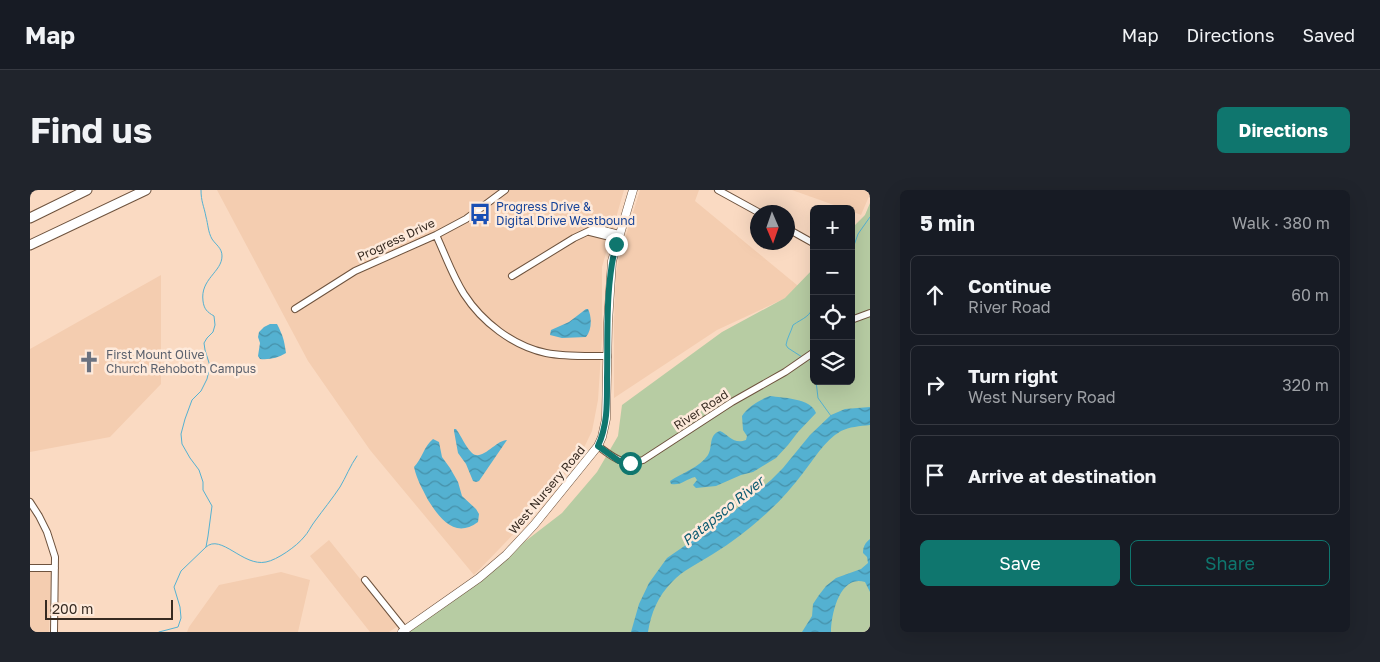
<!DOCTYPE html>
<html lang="en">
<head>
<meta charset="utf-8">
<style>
  :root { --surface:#171b24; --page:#20242c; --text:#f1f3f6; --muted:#9ea1a6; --line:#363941; --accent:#0f766e }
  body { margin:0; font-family:"Golos Text",sans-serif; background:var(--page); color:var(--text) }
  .controls { position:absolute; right:15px; top:15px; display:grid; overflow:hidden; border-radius:8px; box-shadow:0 5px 20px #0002 }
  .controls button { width:45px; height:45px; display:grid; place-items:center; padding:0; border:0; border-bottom:1px solid var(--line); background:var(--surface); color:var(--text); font:25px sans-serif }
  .compass { position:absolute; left:720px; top:15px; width:45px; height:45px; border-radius:50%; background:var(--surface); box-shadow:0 5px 20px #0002; rotate:178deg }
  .scale { position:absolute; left:15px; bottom:12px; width:128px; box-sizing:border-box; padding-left:5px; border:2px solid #362a21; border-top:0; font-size:14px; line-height:18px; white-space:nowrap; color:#362a21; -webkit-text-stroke:4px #feeadb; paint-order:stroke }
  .stop { position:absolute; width:15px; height:15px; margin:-11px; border:4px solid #0f766e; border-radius:50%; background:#fff }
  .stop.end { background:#0f766e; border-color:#fff; box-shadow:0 1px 5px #0008 }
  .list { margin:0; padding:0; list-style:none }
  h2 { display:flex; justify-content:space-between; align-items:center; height:65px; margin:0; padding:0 20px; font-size:21px }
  h2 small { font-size:16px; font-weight:400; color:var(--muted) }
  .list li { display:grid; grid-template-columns:32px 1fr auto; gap:15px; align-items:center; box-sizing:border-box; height:80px; margin:0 10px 10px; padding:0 10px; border:1px solid var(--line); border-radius:8px }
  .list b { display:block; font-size:19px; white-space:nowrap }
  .list p { margin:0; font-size:16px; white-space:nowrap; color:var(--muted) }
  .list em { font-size:16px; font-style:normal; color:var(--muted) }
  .actions { display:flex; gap:10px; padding:15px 20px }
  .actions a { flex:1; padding:11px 0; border:1px solid var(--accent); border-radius:8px; text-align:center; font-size:18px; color:var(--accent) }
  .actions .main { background:var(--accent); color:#fff }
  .icon { flex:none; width:28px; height:28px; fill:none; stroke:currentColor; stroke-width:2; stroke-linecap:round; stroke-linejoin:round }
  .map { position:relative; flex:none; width:840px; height:442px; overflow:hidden; border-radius:8px }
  header { display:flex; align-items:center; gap:30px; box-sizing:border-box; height:70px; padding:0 25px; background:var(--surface); border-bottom:1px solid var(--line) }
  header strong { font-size:24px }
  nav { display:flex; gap:28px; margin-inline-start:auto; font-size:18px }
  .intro { display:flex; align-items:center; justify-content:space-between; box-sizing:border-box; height:120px; padding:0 30px }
  h1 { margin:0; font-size:35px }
  .button { padding:12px 22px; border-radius:8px; background:var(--accent); color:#fff; font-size:18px; font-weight:700 }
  main { display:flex; gap:30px; padding:0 30px }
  aside { flex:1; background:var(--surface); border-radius:8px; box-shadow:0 5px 20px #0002 }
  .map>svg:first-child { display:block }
  .built { fill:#f4cdb0 }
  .green { fill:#b7cca3 }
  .water { fill:url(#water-waves) }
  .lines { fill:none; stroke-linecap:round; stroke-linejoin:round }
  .stream { stroke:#54b1d1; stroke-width:1 }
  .minor-casing { stroke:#6e533e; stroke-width:8 }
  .major-casing { stroke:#6e533e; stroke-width:9 }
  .highway-casing { stroke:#6e533e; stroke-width:11 }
  .minor { stroke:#fff; stroke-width:6 }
  .major { stroke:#fff; stroke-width:8 }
  .highway { stroke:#fff; stroke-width:9 }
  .route { stroke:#0f766e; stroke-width:6 }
  .labels { text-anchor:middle; stroke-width:5; stroke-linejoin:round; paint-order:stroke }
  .transit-label { font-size:12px; fill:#164399; stroke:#feeadb; text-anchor:start }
  .street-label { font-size:12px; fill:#362a21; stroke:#feeadb }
  .worship-label { font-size:12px; fill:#5b616d; stroke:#feeadb; text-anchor:start }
  .water-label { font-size:14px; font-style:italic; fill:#0f5c72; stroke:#feeadb }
</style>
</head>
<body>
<header>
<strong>Map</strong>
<nav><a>Map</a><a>Directions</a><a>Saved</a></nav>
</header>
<div class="intro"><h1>Find us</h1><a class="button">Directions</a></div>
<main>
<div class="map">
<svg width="840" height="442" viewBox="0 0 840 442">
  <defs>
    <pattern id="water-waves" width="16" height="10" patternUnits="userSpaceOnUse" patternTransform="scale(1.25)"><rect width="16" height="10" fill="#54b1d1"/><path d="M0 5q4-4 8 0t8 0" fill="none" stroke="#4690a9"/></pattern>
  </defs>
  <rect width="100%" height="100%" fill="#fadac2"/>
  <path class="built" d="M187,0H594L572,77V148L568,210L562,241L549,268L498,329L444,385L340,260L278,171Z
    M610,0H669L665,11L773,100L687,140L584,208V132L586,83L589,68Z
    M762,0H840V4L831,25L821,21V19H815Z
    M131,85V194L80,247L0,262V159Z
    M299,350L368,436L359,442H340L280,366Z
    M0,380H21L19,442H0Z
    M251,382L280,390L268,442H157L159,437L189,395Z"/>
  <path class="green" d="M840,13V442H377L463,381L479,368L493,353L532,323L567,282L588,246L592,215L692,142L755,108L784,78V191H821V39L835,25Z"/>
  <path class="water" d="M556,119H558C562,127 562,140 556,147L532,148L520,145L521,140L539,132Z
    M240,134H247C253,146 254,149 256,163C248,168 239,170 230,169L228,166L230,153L228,147L229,142L234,137Z
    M740,206C753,208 781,208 786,223L768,242L758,255L746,268L723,282L711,285L686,296L666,298L663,295L667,290L665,287C656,289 651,296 641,294L640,291C652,283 670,277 678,265C683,257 678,245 690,241C699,245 704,255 716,250L717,246L713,240L712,226C718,217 729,210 740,206Z
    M840,217V235C830,236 819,237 811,241C794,251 784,269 773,283C763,296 752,309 740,320C723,336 703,352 683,364C669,373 653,380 642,392C628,406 621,423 618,442H601L609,414L619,393L637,368L698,326L741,290L753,278L780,245L801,225L815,219Z
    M424,239H426C432,247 435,256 442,263C452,272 466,250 477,250L449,291L446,292L443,291L436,274L428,263L424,241Z
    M403,249L409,252L412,267L420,278L428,292L432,306L446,319L449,324L448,332C425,349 410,329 398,310C392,298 387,290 384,277C392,269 394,256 403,249Z
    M840,349V402L835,392C810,384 801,424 801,442H772L782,426L783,414L789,405L796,396L806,388L831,379L838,373L837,367L833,363C833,357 835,353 840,349Z"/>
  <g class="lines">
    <path class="stream" d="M821,64L828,44L840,27
      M772,167L758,158L756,155C757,148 761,142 763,135C773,128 781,127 784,114
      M780,172L784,178
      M786,191L788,208L801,226
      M176,357C191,343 213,377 236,372C247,370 267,356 274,347C278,343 281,336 285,331C293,320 302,309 310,297C316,287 320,276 327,266
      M129,442L148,437L151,428L150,417L144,397L151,381L176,357L178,346L182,316L173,300V292L169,280L160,268L152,254L151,244L155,229L162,210L171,201L177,189L180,176L175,160L174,153L177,148L183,142L185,135L184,126C177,122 174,119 173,111C170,89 192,82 192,66C192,58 186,55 182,49C178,42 178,34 176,27C174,16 171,12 171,0"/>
    <g class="minor-casing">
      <path id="minor" d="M688,0L728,22
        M758,39L783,53
        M560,42L588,49
        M406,45C415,64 422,85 434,104C452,132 483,156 516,163C536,167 557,166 578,166
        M482,86L544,48L563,39H570L589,44
        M265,119L325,81L406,45L436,29L475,0
        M821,130L840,123
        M568,256C583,267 593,277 613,270L702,212L755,182L784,162
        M0,312L9,326L17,342L25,367L24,442
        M0,378H25
        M335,390L375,440"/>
    </g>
    <g class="major-casing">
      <path id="major" d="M372,442L449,388L476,365L504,335L568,256L572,247L576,229L578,132L582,71L603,0"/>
    </g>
    <g class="highway-casing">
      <path id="highway" d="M0,28L57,0
        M0,55L116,0"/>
    </g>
    <use href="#minor" class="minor"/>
    <use href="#major" class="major"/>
    <use href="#highway" class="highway"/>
  </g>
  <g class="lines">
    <path class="route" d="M586,54C575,98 578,144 577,188C577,212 578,234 568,256L589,271L600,273"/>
  </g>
  <defs>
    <g id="bus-bare" transform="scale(1.725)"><path d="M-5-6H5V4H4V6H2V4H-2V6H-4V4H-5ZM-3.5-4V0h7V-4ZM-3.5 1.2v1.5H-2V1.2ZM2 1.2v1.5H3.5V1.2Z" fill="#1a4fb4" stroke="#feeadb" stroke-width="2.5" paint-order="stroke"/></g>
    <g id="church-bare" transform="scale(1.725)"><path d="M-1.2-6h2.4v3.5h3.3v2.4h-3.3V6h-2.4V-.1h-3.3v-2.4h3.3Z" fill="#6b7280" stroke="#feeadb" stroke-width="2.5" paint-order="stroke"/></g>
  </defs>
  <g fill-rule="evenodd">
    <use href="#bus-bare" x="450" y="24"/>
    <use href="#church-bare" x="59" y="172"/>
  </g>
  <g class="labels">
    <g class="transit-label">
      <text x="466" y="21">Progress Drive &amp;<tspan x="466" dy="14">Digital Drive Westbound</tspan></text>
    </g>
    <g class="street-label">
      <text transform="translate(366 50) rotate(-25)" y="4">Progress Drive</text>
      <text transform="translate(671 220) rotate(-33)" y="4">River Road</text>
      <text transform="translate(517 300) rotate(-50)" y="4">West Nursery Road</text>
    </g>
    <g class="worship-label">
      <text x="76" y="169">First Mount Olive<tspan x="76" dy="14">Church Rehoboth Campus</tspan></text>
    </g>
    <g class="water-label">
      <text transform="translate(693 321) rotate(-39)" y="5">Patapsco River</text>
    </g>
  </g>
</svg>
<div class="controls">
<button>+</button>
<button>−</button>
<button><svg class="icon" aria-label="locate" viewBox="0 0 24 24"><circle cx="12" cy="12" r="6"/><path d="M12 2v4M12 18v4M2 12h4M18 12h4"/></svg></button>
<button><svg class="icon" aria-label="layers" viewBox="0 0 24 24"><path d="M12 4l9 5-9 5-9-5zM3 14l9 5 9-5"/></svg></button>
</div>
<svg class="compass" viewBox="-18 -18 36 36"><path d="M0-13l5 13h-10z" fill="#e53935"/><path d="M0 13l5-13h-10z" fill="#9ea1a6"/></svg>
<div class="scale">200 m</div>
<div class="stop" style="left:600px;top:273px"></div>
<div class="stop end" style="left:586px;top:54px"></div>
</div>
<aside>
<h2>5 min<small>Walk · 380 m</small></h2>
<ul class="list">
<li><svg class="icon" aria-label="ahead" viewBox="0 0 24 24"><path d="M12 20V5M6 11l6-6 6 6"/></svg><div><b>Continue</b><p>River Road</p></div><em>60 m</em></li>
<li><svg class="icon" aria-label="right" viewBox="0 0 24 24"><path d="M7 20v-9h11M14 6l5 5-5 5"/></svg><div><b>Turn right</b><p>West Nursery Road</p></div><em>320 m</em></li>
<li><svg class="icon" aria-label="arrive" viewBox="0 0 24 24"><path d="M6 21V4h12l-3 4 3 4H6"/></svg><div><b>Arrive at destination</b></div></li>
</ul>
<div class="actions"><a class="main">Save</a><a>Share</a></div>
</aside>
</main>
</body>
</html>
